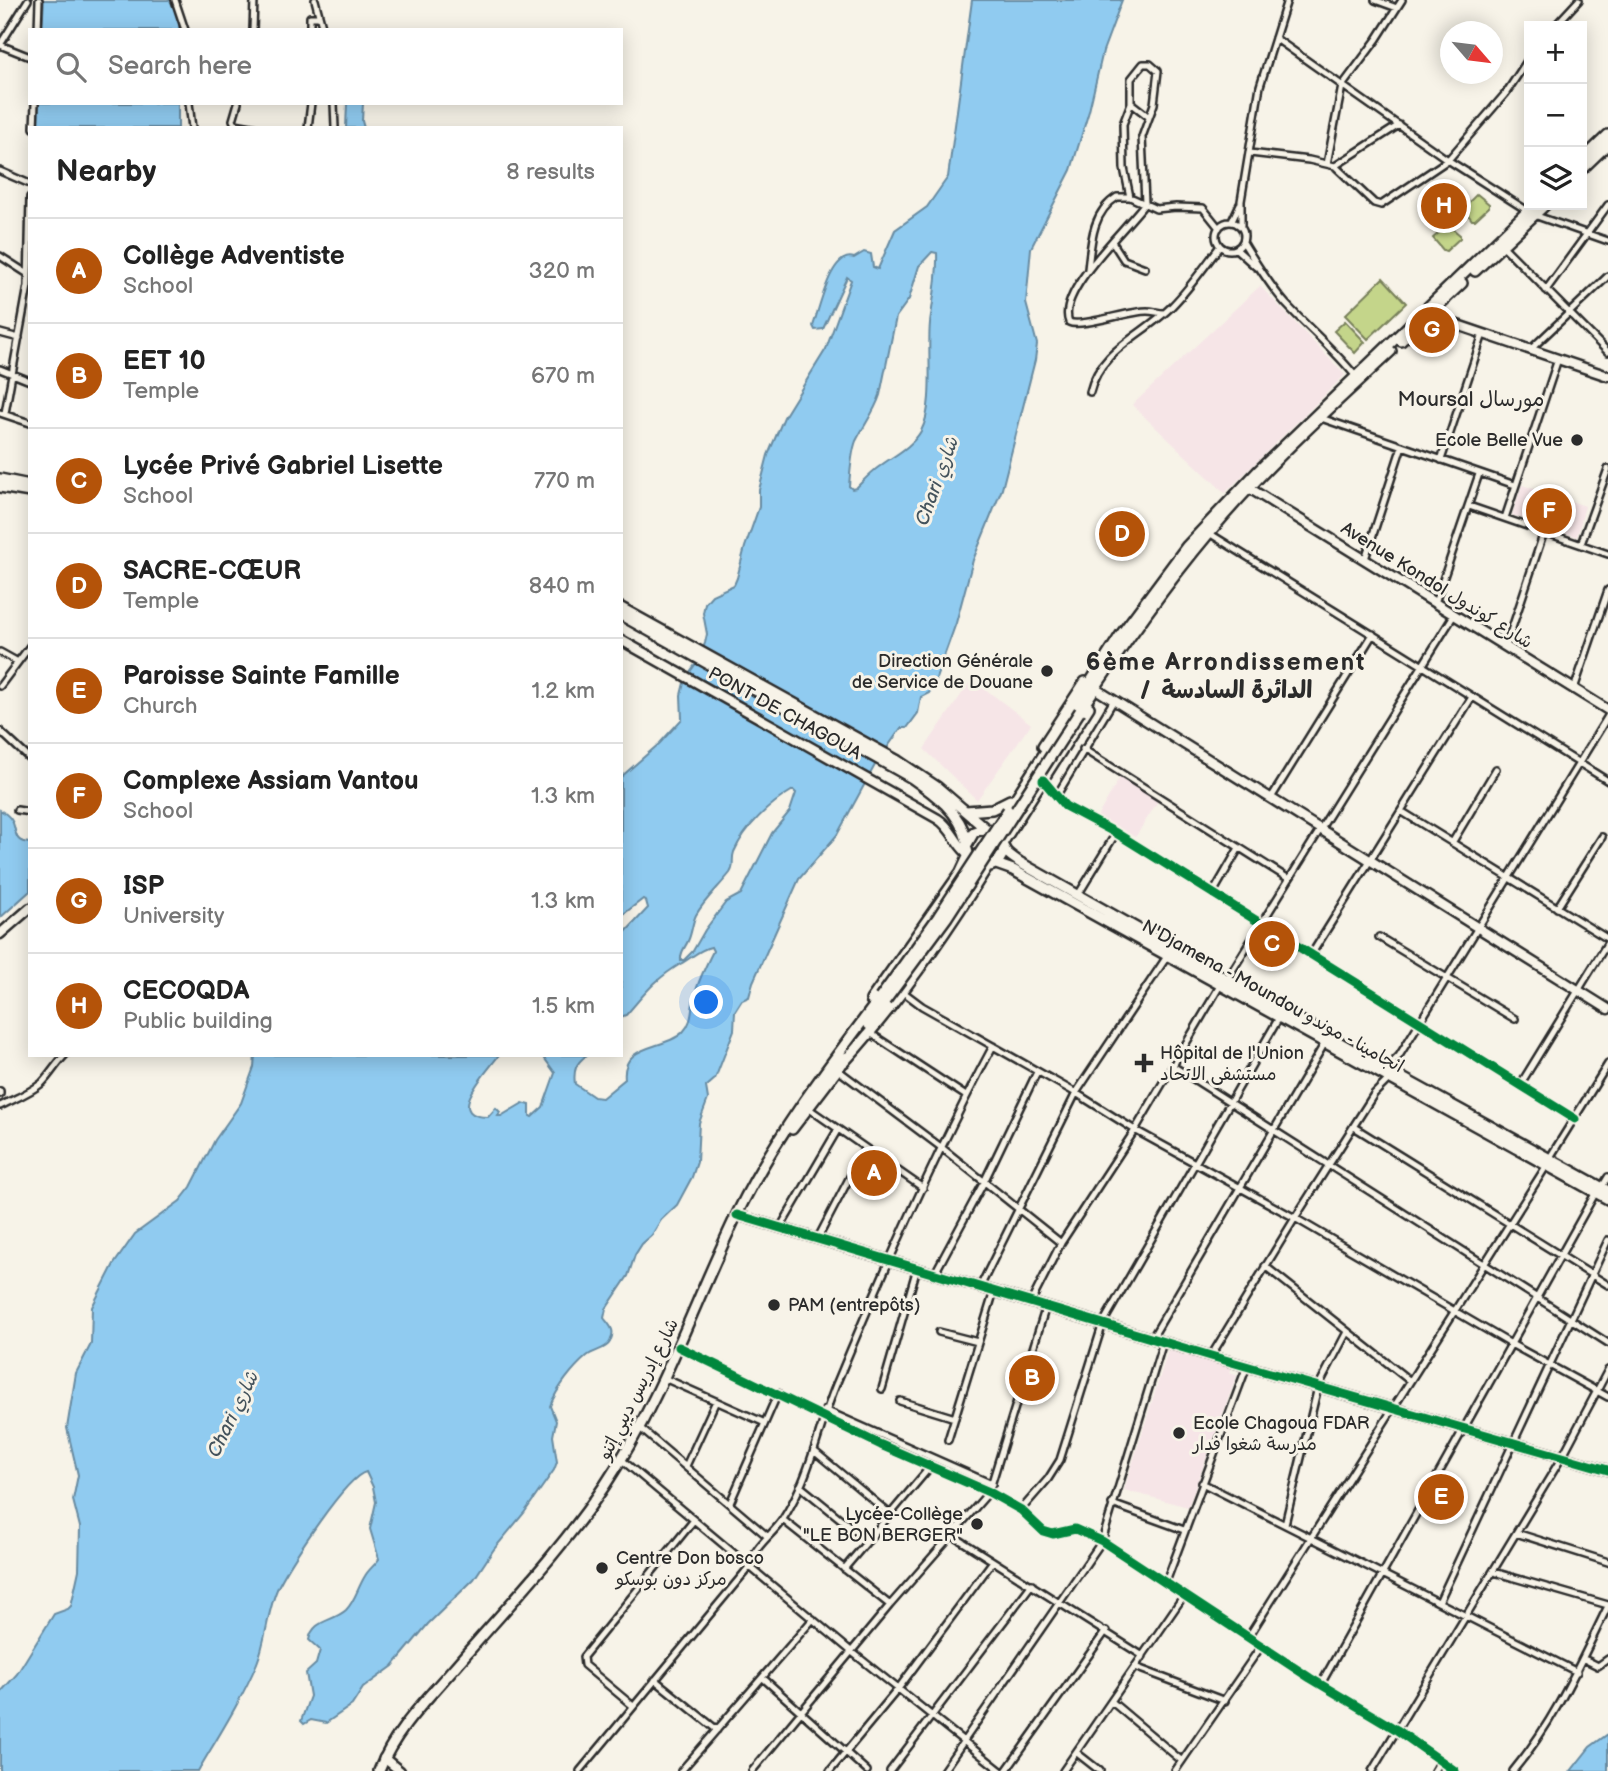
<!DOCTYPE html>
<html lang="en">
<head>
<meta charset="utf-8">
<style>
  :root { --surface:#fff; --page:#f2f2f2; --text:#222; --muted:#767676; --line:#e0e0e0; --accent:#b45309 }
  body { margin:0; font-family:"Balsamiq Sans","Playpen Sans Arabic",sans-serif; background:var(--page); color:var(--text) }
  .controls { position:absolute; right:21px; top:21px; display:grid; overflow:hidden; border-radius:0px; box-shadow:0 4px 18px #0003 }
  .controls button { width:63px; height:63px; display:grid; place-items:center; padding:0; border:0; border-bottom:2px solid var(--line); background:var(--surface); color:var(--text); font:35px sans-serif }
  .compass { position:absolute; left:1440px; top:21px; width:63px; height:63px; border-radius:50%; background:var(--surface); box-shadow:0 4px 18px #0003; rotate:118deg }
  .you { position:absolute; left:707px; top:1003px; width:24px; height:24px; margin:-18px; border:5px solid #fff; border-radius:50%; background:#1a73e8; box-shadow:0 0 0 10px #1a73e833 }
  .badge { display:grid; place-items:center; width:46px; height:46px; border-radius:50%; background:var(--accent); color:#fff; font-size:23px; font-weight:700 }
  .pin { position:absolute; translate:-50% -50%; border:4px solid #fff; box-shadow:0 2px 7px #0006 }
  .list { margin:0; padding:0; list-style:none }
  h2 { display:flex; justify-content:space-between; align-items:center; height:91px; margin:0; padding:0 28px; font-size:30px }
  h2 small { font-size:23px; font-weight:400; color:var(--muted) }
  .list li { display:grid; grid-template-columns:46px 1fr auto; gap:21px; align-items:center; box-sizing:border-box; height:105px; padding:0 28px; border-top:2px solid var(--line) }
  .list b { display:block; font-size:26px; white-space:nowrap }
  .list p { margin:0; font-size:23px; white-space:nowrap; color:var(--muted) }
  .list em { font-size:23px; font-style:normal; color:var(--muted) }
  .icon { flex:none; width:38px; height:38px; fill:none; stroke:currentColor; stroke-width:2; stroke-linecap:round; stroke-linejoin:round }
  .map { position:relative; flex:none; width:1608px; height:1771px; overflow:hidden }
  .search { position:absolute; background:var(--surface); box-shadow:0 4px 18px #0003; left:28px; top:28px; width:595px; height:77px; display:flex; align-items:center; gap:18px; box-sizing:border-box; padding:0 24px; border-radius:0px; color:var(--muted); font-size:26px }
  .panel { position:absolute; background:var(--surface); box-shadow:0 4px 18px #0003; left:28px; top:126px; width:595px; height:931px; border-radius:0px }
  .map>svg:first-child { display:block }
  .built { fill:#f6e5e7 }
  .green { fill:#c4d58a; stroke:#78805a; stroke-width:2 }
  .water { fill:#90cbf0; stroke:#688ba1; stroke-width:2; fill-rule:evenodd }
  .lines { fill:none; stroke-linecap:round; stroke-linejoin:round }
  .street-casing { stroke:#2b2b2b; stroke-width:10 }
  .secondary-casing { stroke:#2b2b2b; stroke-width:13 }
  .primary-casing { stroke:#2b2b2b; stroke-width:14 }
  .street { stroke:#f7f3e8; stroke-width:5 }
  .secondary { stroke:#f7f3e8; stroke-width:8 }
  .primary { stroke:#f7f3e8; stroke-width:9 }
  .primary-bridge-casing { stroke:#2b2b2b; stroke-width:14; stroke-linecap:butt }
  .primary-bridge { stroke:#f7f3e8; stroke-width:9 }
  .cycleway-casing { stroke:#f7f3e8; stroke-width:13 }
  .cycleway { stroke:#00873e; stroke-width:9 }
  .poi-dot { fill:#2b2b2b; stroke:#f7f3e8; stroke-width:2.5 }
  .labels { text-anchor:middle; stroke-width:6; stroke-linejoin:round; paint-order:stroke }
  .poi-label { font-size:18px; fill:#2b2b2b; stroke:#f7f3e8; text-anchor:start }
  .street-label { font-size:18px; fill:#2b2b2b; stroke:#f7f3e8 }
  .water-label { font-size:19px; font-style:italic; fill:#44535c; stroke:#f7f3e8 }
  .quarter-label { font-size:21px; fill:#2b2b2b; stroke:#f7f3e8 }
  .district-label { font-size:24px; font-weight:bold; letter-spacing:2px; fill:#2b2b2b; stroke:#f7f3e8 }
</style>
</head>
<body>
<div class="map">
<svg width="1608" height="1771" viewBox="0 0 1608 1771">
  <rect width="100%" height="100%" fill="#f7f3e8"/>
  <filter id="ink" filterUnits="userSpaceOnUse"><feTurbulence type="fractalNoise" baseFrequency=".0143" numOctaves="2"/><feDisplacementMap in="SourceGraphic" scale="14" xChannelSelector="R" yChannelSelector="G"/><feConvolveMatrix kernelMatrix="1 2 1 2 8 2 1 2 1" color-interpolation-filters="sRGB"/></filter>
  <g filter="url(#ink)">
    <path class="built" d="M1260,286L1345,375L1225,493L1132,405Z
      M1522,485L1585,506L1577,537L1512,515Z
      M972,679L1031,724L977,800L924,749Z
      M1120,777L1158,801L1133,841L1096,819Z
      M1169,1348L1231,1366L1229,1373L1237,1375L1188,1507L1124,1490Z"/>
    <path class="green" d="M1477,194L1489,204V207L1475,220H1472L1463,208Z
      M1448,225L1460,235V238L1446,251L1443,250L1433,238Z
      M1383,278L1406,303L1368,339L1345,315Z
      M1345,321L1365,342L1355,353L1334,331Z"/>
    <path class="water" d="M44,0H170L179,19V30H42Z
      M972,0H1122L1103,51L1089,111L1071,170L1031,248L1026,303L1037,344L1035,360L1002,489L973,560L956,623L934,684L929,693L921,697L918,713L907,728H901L875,765L837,835L799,879L753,982L749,997L742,1000L735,1011L734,1030L715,1079L706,1087L708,1099L699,1123L697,1162L692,1177L677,1205L661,1220L652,1235L642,1244L635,1255L628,1276L606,1309L604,1318C610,1326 616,1330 610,1342C606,1350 594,1350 587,1356C572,1369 557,1388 550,1406L556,1421L553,1436L557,1462L554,1470L524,1513L494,1549L474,1579L428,1624L393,1666L363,1688L352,1705L326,1723L311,1720L304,1724L301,1721L310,1696L306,1673L316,1664L320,1650L309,1640C313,1619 333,1622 346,1610C355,1601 358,1587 365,1576C368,1570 375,1565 379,1559L370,1529L376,1502L373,1487L366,1472C346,1476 290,1564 279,1585C267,1609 267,1638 257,1663C241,1701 219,1735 198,1771H0V1693L17,1674L54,1614L68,1609L71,1606L79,1570L80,1527L73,1500L78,1475L67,1428L76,1373L91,1344L92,1307L114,1264L135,1234L180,1201L191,1187L215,1140L241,1103L254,1067L255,1055H499C488,1071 442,1117 488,1117L496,1108L500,1112L498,1116H501L523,1103L530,1105V1116L532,1117L543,1107L555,1073L542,1055H587C576,1063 573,1070 575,1084L594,1097L602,1098L625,1079C621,1043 665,1050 683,1032C693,1022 691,1010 694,997C698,982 706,965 713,951L711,947C698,950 693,957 682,963C655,979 646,992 626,1015L621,1017V937L648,908L646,901L643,899L621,916V777L660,743L682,719L681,695L685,679L699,659L705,643L707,634L703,613L705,603L712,595L734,585L737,578L745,547L759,507V490L768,455L784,417L826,349L851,280L847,277L823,329L815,330L813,326C819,310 831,250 854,258L864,252L871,254L873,267L878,269L895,230L927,207L948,177ZM932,252L937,253C938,277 933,300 930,323C927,352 935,406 921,431C912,447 893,456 880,466C871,472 863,481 856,488L852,489L849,486C850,473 852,451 856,441C864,425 875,411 880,395L896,317L909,299L919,266ZM793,790L796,793L790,811L772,833L741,894L726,902L705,930L693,951L684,960H681C680,952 685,948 688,941C692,933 692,923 696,915C705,899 719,887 730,873C735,866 731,860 734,852C745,827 769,804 793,790Z
      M38,103H178V128H37Z
      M347,103H363L362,121L364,128H346Z
      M0,810C5,813 11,817 13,823C17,834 14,842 30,843V891L0,918Z
      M1608,1734V1771H1571L1590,1747Z"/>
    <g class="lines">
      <g class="street-casing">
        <path id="street" d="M175,0L185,30
          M315,0L323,30
          M1375,0L1397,8
          M1555,26L1579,0
          M38,30L39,0
          M253,30L254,0
          M310,30V17H319
          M1275,38L1448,160L1534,215L1608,241
          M0,45L28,0
          M0,45L30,57
          M189,103L192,128
          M238,103L233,120L235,124L257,128
          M334,103L335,128
          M1131,103L1149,117
          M34,128L35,103
          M308,128L311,103
          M1250,153L1309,160L1335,166L1374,203L1381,205L1448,160L1506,93L1529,58
          M1327,164L1342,86L1377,39L1402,0
          M1335,166L1399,125
          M0,171L30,184
          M1130,197L1124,168L1123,124L1131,103V79L1143,64H1150L1158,71L1154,104L1142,137L1145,203C1127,228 1056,292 1069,322C1080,328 1129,311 1147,311C1153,311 1159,313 1164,313
          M1232,221L1240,204
          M1216 236a14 14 0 1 1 28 0a14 14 0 1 1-28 0Z
          M1241,225V201L1260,86L1287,0
          M1243,242C1256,263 1269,285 1286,304C1309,329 1336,351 1357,378
          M1113,243L1124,260L1145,268
          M1502,245L1608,352
          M1236,249L1256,267
          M0,256L28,274
          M1088,269C1091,243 1092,212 1117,197H1130L1156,209L1176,207L1203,208L1219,228
          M1546,290L1608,205
          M0,333L19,338
          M1531,349L1608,276
          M0,369L30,381
          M1090,392C1100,349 1144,335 1172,306C1190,288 1205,266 1220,246
          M0,413L30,423
          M5,413L28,286L30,197
          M1321,418L1515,485
          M1441,460L1483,334
          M1469,506L1608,554
          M1505,518L1558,359
          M1209,533L1608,781
          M1581,544L1608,469
          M1365,559L1402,446
          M1435,603L1479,474
          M1506,646L1544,532
          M0,652L18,662
          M0,686L30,646
          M1574,689L1608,590
          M0,731L30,759
          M1083,749L1289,879
          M1043,780L1065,806L1116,833L1575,1119
          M1057,795L1114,700
          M1271,798L1373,634
          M17,810L30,812
          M1401,811L1608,939
          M1452,843L1496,769
          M1213,893L1239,848
          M1078,895L1116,833
          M1557,908L1602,837
          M1379,937L1515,1019
          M1311,955L1472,697
          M1227,979L1454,615
          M902,991L922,1006L1076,1093L1135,1130L1295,1218L1511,1344L1608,1397
          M870,1033L966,1096
          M1173,1066L1608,1343
          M1386,1069L1399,1056L1608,716
          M838,1070L942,1148L1061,1243
          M1520,1085L1608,942
          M0,1091V1094
          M0,1106C14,1099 30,1093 42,1083C50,1075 56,1064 65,1055
          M808,1108L923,1188
          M1354,1127L1608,1285
          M1549,1159L1608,1064
          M1602,1187L1608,1177
          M780,1228L838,1129
          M818,1238L865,1148
          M1265,1266L1410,1381
          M935,1273L984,1182L1037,1072
          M980,1287L1076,1093L1168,955
          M1031,1302L1061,1243L1135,1130L1221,984
          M939,1332L978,1342
          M1152,1338L1326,1041
          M679,1347L881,1445L989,1492L1021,1510L1043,1531L1053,1534L1075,1529L1102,1541L1310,1678L1397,1730L1455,1771
          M1211,1356L1295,1218L1374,1094L1389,1079
          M664,1378L765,1423
          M882,1389L917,1268
          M900,1401L955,1418
          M825,1410L992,1484
          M640,1428L767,1536
          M948,1440L994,1291
          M814,1451L890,1514
          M622,1460L852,1652L1001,1771
          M686,1466L716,1401
          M1202,1483L1577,1672
          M800,1486L868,1541
          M730,1503L778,1393
          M1112,1504L1184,1530
          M1021,1510L1048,1479L1060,1460L1103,1323L1280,1016
          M783,1520L890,1605
          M1285,1524L1318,1387L1347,1332
          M1516,1533L1608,1562
          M952,1535L1143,1656
          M844,1569L930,1467
          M1494,1572L1608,1605
          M1166,1582L1247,1366
          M1439,1602L1608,1240
          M1249,1636L1547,1165
          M1584,1659L1598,1666L1608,1659
          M1135,1667L1225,1701
          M763,1678L867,1771
          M655,1680L717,1730
          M1321,1684L1596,1192
          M1112,1702L1182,1761
          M633,1706L584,1665L583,1657L694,1520
          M1077,1753L1100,1771
          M580,1771L750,1566C754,1545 773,1535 783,1519C790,1508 796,1496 801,1485C816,1451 823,1414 838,1380C885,1267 935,1154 993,1046
          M681,1771L813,1619
          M752,1771L890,1605L989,1492L1046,1306
          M830,1771L898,1689L993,1561
          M890,1771L1032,1584
          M943,1771L1102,1541L1163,1342
          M1006,1771L1106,1631
          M1063,1771L1185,1594
          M1175,1771L1262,1645
          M1372,1771L1562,1457L1608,1370
          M1434,1771L1440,1761
          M1513,1771C1555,1721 1580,1663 1608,1606"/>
      </g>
      <g class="secondary-casing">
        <path id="secondary" d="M1425,314L1608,376
          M1249,488L1608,710
          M621,640L938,819C951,827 955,842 966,852
          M1099,691L1608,1009
          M0,934L30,908
          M737,1215L1211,1356L1608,1470
          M384,1758L400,1771"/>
      </g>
      <g class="primary-casing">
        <path id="primary" d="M1582,160L1608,135
          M1582,169L1608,144
          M1475,271L1545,205
          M1401,341L1462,283
          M0,479L30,485
          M0,487L30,492
          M621,608L898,761L937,787L986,829
          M621,615L912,778C935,794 960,812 967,841
          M1080,711C1120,649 1162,589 1209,533C1264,467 1329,409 1391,351
          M1043,746L1085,682
          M1008,810L1120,636L1187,546L1258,471L1534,205
          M966,811L992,809L1010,800
          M1003,842L1089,707
          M1004,848C1002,860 995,867 983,867L970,860L966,846L974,832C995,823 997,835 1005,850C1008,855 1014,858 1019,862L1395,1074L1608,1191
          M996,864L1013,870L1608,1199
          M871,1000L961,872L968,857
          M869,1025L885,1001
          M844,1062C898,1003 944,936 987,867
          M792,1129L847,1057
          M379,1771C394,1732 426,1700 453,1669C505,1609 561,1551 605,1485C661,1401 693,1305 737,1214C775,1136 828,1067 880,998"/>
      </g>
      <use href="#street" class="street"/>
      <use href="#secondary" class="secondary"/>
      <use href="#primary" class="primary"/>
      <g class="primary-bridge-casing">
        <path id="primary-bridge" d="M880,998L938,917L1008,810
          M885,1001L947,917L1080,711"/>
      </g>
      <use href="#primary-bridge" class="primary-bridge"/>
      <g class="cycleway-casing">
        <path id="cycleway" d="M1043,780L1065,806L1116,833L1575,1119
          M737,1215L1211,1356L1608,1470
          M679,1347L881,1445L989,1492L1021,1510L1043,1531L1053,1534L1075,1529L1102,1541L1310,1678L1397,1730L1455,1771"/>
      </g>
      <use href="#cycleway" class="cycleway"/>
    </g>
  </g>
  <g class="poi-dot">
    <circle cx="1577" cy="440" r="7"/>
    <circle cx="1047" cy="671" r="7"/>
    <path d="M1140.5 1052.5h7v7h7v7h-7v7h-7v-7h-7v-7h7z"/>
    <circle cx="774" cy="1305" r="7"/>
    <circle cx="1179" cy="1433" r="7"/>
    <circle cx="977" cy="1524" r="7"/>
    <circle cx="602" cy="1568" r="7"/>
  </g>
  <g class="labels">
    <g class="poi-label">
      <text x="1563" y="446" text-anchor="end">Ecole Belle Vue</text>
      <text x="1033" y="667" text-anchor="end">Direction Générale<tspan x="1033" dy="21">de Service de Douane</tspan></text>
      <text x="1160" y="1059">Hôpital de l'Union<tspan x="1160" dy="21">مستشفى الاتحاد</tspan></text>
      <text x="788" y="1311">PAM (entrepôts)</text>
      <text x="1193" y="1429">Ecole Chagoua FDAR<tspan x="1193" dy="21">مدرسة شغوا فدار</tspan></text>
      <text x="963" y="1520" text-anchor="end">Lycée-Collège<tspan x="963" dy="21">"LE BON BERGER"</tspan></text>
      <text x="616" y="1564">Centre Don bosco<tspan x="616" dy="21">مركز دون بوسكو</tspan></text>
    </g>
    <g class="street-label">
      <text transform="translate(1437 585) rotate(32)" y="6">Avenue Kondol شارع كوندول</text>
      <text transform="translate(785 713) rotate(29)" y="6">PONT DE CHAGOUA</text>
      <text transform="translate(1273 996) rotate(29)" y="6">N'Djamena - Moundou انجامينا - موندو</text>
      <text transform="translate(638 1389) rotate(-63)" y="6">شارع إدريس ديبي إتنو</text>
    </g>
    <g class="water-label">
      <text transform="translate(936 481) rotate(-70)" y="7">Chari شاري</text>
      <text transform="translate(232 1414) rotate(-64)" y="7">Chari شاري</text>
    </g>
    <g class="quarter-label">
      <text x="1471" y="406">Moursal مورسال</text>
    </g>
    <g class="district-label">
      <text x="1226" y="670">6ème Arrondissement<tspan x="1226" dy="28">/ الدائرة السادسة</tspan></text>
    </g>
  </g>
</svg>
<div class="controls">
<button>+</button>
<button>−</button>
<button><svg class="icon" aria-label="layers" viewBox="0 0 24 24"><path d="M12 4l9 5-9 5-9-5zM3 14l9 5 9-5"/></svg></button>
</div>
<svg class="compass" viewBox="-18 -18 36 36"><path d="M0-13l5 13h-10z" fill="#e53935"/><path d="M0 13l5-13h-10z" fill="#767676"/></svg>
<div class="you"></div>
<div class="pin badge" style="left:874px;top:1173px">A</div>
<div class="pin badge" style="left:1032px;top:1378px">B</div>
<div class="pin badge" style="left:1272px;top:944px">C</div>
<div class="pin badge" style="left:1122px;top:534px">D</div>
<div class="pin badge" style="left:1441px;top:1497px">E</div>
<div class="pin badge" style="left:1549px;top:511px">F</div>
<div class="pin badge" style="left:1432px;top:330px">G</div>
<div class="pin badge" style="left:1444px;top:206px">H</div>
<div class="search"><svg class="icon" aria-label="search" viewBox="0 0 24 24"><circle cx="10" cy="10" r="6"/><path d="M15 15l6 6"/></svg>Search here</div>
<section class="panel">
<h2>Nearby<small>8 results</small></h2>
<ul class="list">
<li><span class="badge">A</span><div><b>Collège Adventiste</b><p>School</p></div><em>320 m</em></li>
<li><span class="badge">B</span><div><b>EET 10</b><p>Temple</p></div><em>670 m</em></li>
<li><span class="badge">C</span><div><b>Lycée Privé Gabriel Lisette</b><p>School</p></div><em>770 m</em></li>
<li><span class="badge">D</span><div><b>SACRE-CŒUR</b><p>Temple</p></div><em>840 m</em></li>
<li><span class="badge">E</span><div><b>Paroisse Sainte Famille</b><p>Church</p></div><em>1.2 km</em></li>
<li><span class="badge">F</span><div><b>Complexe Assiam Vantou</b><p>School</p></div><em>1.3 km</em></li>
<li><span class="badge">G</span><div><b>ISP</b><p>University</p></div><em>1.3 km</em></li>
<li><span class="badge">H</span><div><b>CECOQDA</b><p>Public building</p></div><em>1.5 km</em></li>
</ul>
</section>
</div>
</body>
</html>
